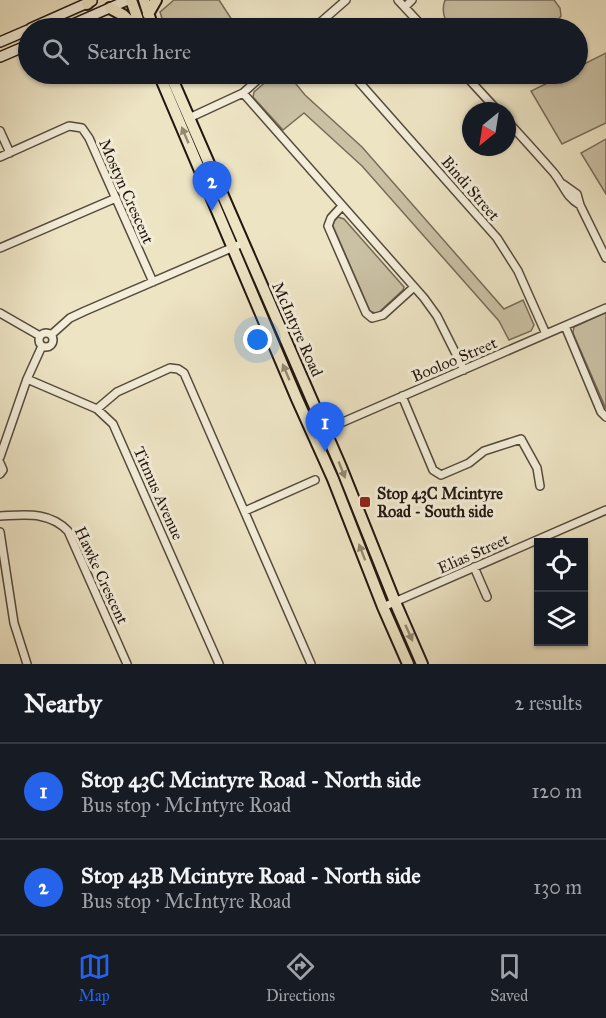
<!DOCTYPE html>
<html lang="en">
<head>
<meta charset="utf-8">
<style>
  :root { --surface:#171b24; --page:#242831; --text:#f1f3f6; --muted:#9ea1a6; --line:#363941; --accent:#2563eb }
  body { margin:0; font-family:"IM FELL Great Primer",serif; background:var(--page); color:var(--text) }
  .controls { position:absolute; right:18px; bottom:18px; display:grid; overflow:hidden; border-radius:0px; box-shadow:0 2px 4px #0004 }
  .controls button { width:54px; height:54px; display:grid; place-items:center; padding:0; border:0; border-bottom:2px solid var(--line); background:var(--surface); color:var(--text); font:30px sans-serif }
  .compass { position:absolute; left:462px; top:102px; width:54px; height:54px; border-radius:50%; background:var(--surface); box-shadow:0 2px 4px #0004; rotate:210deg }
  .you { position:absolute; left:258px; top:340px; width:21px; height:21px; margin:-15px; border:4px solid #fff; border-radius:50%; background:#1a73e8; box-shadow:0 0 0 9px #1a73e833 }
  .badge { display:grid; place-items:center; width:39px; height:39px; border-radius:50%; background:var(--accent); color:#fff; font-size:20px; font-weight:700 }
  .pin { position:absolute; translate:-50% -50px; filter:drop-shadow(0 2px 3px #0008) }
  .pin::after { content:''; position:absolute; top:32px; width:21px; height:18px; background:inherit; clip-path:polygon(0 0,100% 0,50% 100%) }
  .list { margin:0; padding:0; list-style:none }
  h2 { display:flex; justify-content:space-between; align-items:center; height:78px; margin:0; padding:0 24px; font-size:26px }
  h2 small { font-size:20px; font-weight:400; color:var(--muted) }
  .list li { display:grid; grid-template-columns:39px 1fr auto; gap:18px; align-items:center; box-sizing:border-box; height:96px; padding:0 24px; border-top:2px solid var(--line) }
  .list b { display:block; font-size:22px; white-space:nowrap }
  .list p { margin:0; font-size:20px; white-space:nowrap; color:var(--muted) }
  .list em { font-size:20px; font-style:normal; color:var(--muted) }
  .icon { flex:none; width:33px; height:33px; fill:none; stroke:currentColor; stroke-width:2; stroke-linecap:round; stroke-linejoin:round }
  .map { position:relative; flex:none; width:606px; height:664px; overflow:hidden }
  .search { position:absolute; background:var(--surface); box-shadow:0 2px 4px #0004; left:18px; right:18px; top:18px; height:66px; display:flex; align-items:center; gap:15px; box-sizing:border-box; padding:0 21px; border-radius:33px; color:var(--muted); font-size:22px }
  .sheet { height:270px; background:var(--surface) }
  nav { display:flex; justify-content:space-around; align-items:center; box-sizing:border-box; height:84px; border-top:2px solid var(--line); background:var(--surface); font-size:16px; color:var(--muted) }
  nav a { display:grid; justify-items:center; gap:3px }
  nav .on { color:var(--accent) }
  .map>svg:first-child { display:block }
  .green { fill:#cac1a5; stroke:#766c5a; stroke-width:1.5 }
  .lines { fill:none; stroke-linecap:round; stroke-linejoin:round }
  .minor-casing { stroke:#554a3d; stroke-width:10 }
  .secondary-casing { stroke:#221610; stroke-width:12 }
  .primary-casing { stroke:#221610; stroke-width:14 }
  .minor { stroke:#f3edd9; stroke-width:7 }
  .secondary { stroke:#f3edd9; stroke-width:9 }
  .primary { stroke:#ede4c4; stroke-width:10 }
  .oneway { fill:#928773 }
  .poi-dot { fill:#8f2418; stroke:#f3edd9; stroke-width:2 }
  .labels { text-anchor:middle; stroke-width:6; stroke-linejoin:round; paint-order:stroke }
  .street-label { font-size:16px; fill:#221610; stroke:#f3edd9 }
  .poi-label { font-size:16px; font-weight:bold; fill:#221610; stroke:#f3edd9; text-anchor:start }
</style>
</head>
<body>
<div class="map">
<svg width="606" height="664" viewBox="0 0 606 664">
  <rect width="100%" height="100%" fill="#ede4c4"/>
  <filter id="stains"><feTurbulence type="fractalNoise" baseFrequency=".00333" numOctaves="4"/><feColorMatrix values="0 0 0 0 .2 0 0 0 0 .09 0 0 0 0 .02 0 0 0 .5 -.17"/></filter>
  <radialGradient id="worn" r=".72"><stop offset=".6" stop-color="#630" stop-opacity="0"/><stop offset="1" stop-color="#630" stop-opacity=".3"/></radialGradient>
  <path class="green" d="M174,0H219L234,23L240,28H165L160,12Z
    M445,0H554L560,8L561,16L552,28H451C444,20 441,11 445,0Z
    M606,53V123L562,144L531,91L566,74H578V67Z
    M275,74H288L305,95L362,147L504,309L523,300L534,325L531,331L509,340L499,321L362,166L304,113L283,130L253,97L254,92Z
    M606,139V194L581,153Z
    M338,217L344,219L404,287L403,290L377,314L370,311L333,226L334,221Z
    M606,312V409L573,333L574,327Z"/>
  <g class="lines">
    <g class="minor-casing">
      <path id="minor" d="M398,0L424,28
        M405,7L412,0
        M314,28L346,0
        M352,74L497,238L518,271L546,334
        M464,74L498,111
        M243,93L424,298L437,316L464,370
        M189,118L243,93L264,74
        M507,121C523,138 539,156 554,173C565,187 565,196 580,205
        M0,131L10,153
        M0,157L69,126L82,128L89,138L153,282
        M563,184L577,194L580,205L606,258
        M342,206L331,218L328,226L366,313L372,318L383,315L414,287
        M0,248L116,198
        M0,313L40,336
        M565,326L601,412L606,417
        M39 340a7 7 0 1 1 14 0a7 7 0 1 1-14 0Z
        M51,335L70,318L85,311L243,243
        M27,379L97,409L113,424L219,664
        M402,396L433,470L441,475L469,463L484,451L521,439L537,468L540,486
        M97,409L117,392L170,368L178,369L184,373L311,664
        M313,435L606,308
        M0,457L27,379L42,346
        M0,463L3,470L0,474
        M245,511L315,480
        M0,516C25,515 49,511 68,531L127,664
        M0,532L14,623L27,664
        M474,567L487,597
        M383,607L606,510"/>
    </g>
    <g class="secondary-casing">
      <path id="secondary" d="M31,28L92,1
        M64,28L128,0
        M0,42L28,30
        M0,57L28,45"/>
    </g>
    <g class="primary-casing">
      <path id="primary" d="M131,0L141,28
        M144,0L153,28
        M87,4L91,0
        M110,8L123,15L137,28
        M148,14L156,0
        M159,74L297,399L333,479L383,607L408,664
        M170,74L341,467L395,602L422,664"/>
    </g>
    <use href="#minor" class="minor"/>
    <use href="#secondary" class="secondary"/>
    <use href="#primary" class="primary"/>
  </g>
  <defs><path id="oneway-solid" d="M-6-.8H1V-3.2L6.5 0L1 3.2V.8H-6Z" transform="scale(1.5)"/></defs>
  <g class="oneway">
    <use href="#oneway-solid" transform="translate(185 135) rotate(-113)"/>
    <use href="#oneway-solid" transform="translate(286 372) rotate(-113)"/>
    <use href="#oneway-solid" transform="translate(342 470) rotate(68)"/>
    <use href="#oneway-solid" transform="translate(362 552) rotate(-111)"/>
    <use href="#oneway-solid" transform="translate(409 633) rotate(66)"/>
  </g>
  <rect class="poi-dot" x="359" y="496" width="12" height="12" rx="3"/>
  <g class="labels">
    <g class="street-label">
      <text transform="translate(471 188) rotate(49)" y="6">Bindi Street</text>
      <text transform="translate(127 191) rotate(66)" y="6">Mostyn Crescent</text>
      <text transform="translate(298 329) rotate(66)" y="6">McIntyre Road</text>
      <text transform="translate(454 359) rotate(-23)" y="6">Booloo Street</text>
      <text transform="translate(159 493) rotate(66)" y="6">Titmus Avenue</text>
      <text transform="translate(473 553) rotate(-24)" y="6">Elias Street</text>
      <text transform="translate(102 575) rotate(65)" y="6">Hawke Crescent</text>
    </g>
    <g class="poi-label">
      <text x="377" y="499">Stop 43C Mcintyre<tspan x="377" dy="18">Road - South side</tspan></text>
    </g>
  </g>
  <rect width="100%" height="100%" filter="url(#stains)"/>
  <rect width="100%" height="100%" fill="url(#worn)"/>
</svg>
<div class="controls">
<button><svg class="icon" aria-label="locate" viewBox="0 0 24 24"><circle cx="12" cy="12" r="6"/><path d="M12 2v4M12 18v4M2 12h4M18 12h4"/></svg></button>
<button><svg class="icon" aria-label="layers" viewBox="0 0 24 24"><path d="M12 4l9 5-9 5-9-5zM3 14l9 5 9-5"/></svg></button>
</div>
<svg class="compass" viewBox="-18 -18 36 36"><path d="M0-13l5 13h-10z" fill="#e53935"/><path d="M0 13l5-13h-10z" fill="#9ea1a6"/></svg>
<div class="you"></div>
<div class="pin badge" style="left:325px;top:452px">1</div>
<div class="pin badge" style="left:212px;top:211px">2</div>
<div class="search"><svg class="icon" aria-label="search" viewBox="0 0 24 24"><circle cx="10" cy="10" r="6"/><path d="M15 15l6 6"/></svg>Search here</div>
</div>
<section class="sheet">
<h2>Nearby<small>2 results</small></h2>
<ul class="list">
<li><span class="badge">1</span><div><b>Stop 43C Mcintyre Road - North side</b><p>Bus stop · McIntyre Road</p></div><em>120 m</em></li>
<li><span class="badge">2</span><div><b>Stop 43B Mcintyre Road - North side</b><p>Bus stop · McIntyre Road</p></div><em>130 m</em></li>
</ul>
</section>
<nav>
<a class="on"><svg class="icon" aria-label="map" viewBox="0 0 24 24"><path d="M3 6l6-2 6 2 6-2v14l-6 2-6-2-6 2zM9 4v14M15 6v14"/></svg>Map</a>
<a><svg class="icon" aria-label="directions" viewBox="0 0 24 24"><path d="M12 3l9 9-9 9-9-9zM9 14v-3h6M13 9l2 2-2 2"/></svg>Directions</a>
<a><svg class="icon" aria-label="saved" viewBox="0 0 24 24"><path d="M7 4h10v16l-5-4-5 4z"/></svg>Saved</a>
</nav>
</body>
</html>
